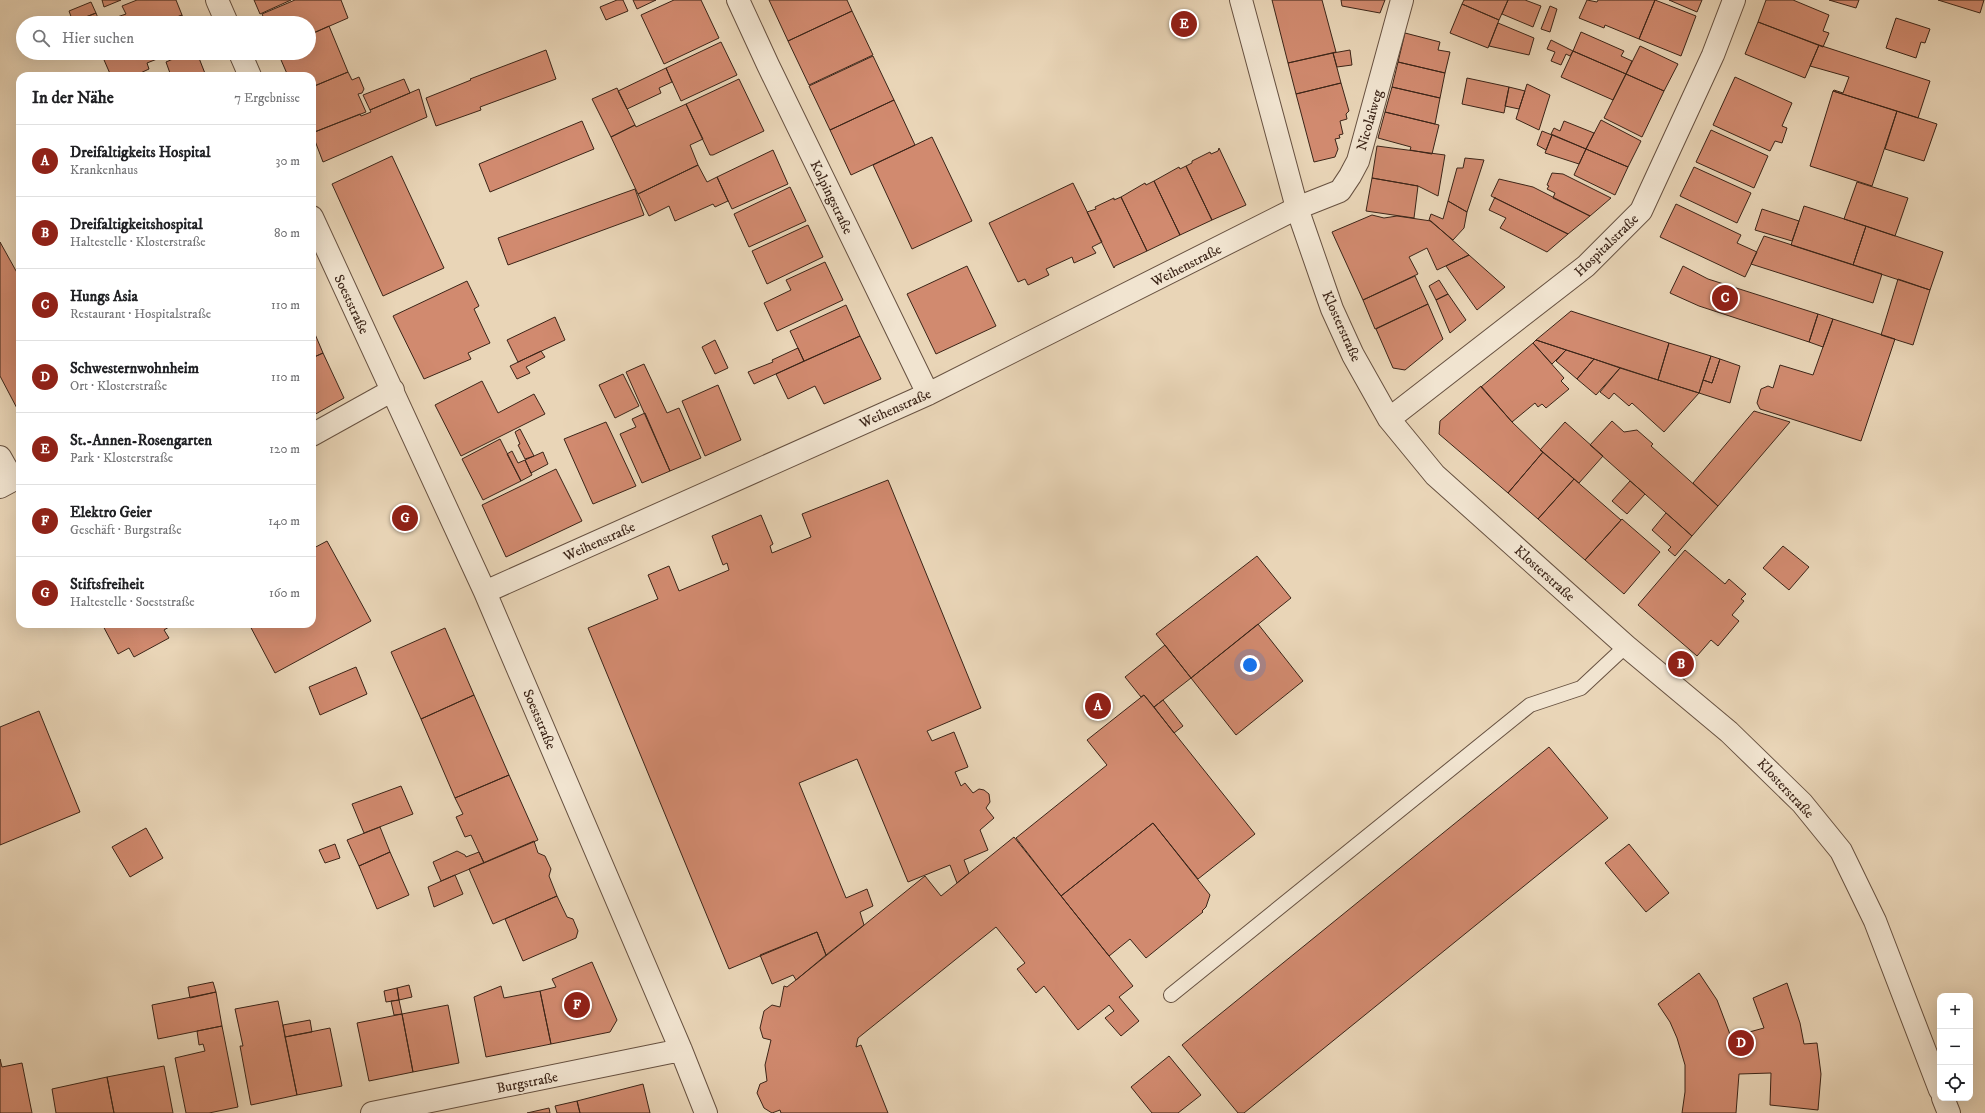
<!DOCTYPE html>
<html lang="de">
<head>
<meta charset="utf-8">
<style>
  :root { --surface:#fff; --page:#f6f6f6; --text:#202124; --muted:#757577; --line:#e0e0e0; --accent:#8f2418 }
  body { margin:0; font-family:"IM FELL DW Pica",serif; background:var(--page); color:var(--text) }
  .controls { position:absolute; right:12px; bottom:12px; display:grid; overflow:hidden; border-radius:8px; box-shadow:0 4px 16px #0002 }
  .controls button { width:36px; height:36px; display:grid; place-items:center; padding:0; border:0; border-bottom:1px solid var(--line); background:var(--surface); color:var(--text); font:20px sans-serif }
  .you { position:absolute; left:1250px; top:665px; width:14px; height:14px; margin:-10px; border:3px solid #fff; border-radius:50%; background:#1a73e8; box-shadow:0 0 0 6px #1a73e833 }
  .badge { display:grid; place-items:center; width:26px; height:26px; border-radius:50%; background:var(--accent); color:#fff; font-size:13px; font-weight:700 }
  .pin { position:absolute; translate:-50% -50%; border:2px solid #fff; box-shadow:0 1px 4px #0006 }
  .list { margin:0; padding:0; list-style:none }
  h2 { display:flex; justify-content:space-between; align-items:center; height:52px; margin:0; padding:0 16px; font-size:17px }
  h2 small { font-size:13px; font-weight:400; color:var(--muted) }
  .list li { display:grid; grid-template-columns:26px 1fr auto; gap:12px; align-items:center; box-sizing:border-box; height:72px; padding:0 16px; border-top:1px solid var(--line) }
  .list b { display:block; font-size:15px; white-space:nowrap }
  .list p { margin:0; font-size:13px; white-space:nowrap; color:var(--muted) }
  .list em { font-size:13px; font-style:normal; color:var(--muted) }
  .icon { flex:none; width:22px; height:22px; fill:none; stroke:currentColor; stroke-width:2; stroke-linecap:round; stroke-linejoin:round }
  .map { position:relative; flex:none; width:1985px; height:1113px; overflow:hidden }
  .search { position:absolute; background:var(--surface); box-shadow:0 4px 16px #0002; left:16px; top:16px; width:300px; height:44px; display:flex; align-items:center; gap:10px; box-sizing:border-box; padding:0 14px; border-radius:22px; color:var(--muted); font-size:15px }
  .panel { position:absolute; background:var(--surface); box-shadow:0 4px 16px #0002; left:16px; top:72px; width:300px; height:556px; border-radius:12px }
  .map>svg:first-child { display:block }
  .building { fill:#d18a6f; stroke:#3c2518 }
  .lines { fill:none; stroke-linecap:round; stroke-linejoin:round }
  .lane-casing { stroke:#675140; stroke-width:16 }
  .street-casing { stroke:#675140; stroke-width:24 }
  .lane { stroke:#f1e4d0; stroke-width:14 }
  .street { stroke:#f1e4d0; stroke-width:22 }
  .labels { text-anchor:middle; stroke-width:4; stroke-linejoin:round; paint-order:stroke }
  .street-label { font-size:14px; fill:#3c2518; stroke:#f1e4d0 }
</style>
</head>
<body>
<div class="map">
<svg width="1985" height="1113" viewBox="0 0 1985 1113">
  <rect width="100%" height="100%" fill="#e9d5b7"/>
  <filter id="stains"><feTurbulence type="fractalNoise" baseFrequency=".005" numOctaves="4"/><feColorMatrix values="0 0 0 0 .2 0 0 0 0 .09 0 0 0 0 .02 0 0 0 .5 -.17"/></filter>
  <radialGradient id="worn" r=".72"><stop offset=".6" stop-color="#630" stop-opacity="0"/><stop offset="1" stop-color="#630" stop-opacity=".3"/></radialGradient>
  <path class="building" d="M102,0H121L104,7Z
    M137,0H176L182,15L162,23H116L114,18L126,14L122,6Z
    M254,0H291L260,14Z
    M295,0H341L348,18L309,35V23H266L262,14Z
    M617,0H623L628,11L606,20L600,7Z
    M633,0H656L637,9Z
    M674,0H701L719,38L664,64L641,15Z
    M769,0H847L852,11L788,41Z
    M1272,0H1322L1336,52L1288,63Z
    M1341,0H1385L1380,13L1342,6Z
    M1464,0H1508L1499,20L1462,4Z
    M1508,0H1525L1541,6L1533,27L1502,14Z
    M1587,0L1597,2L1598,0H1655L1639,39L1605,25L1604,28L1579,18Z
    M1655,0L1696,16L1681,56L1639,39Z
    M1669,0H1702L1697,12Z
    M1766,0H1793L1829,15L1823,31L1829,33L1823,47L1758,22Z
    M1829,0H1859L1856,8Z
    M1938,0H1984L1980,13Z
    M91,2L96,13L73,22L69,11Z
    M1462,4L1499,20L1488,48L1450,33Z
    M1550,6L1557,9L1550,32L1541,29Z
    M852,11L873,55L809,85L788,41Z
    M96,13L100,23H72L73,22Z
    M182,15L185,23H162Z
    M1896,18L1930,29L1925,43L1921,42L1916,58L1886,48Z
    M1758,22L1819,45L1805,78L1745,54Z
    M1498,23L1534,38L1529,55L1489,46Z
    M329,26L348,72L312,87V76H288L278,53H309V35Z
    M1581,32L1624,51L1621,56L1632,61L1626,74L1573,51Z
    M1405,33L1440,42L1438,50L1450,52L1445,73L1398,62Z
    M1551,40L1573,51L1570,56L1566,54L1561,65L1551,61L1555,52L1547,49Z
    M721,42L737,75L681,101L666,68Z
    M1819,45L1930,81L1918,118L1833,91L1834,90L1843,93L1849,77L1810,66Z
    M1640,46L1678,64L1664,91L1626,74Z
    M546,50L556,79L480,107L481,110L436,126L426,98L471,80L470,79Z
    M1350,50L1352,65L1337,67L1333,53Z
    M1573,51L1626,74L1613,100L1561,77Z
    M74,53H90L76,59Z
    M101,53H172L147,63L149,69L134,76H111Z
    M187,53H197L206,76H171L166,62Z
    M1333,53L1341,83L1296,94L1288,63Z
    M873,56L894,100L830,130L809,86Z
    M1398,62L1445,73L1440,98L1392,87Z
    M666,68L672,82L659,88L661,93L627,109L618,91Z
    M348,72L352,80L359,77L364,89L362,93L358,94L366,112L312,133V87Z
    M1626,74L1664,91L1642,137L1604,118Z
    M1735,77L1792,103L1782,126L1787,128L1782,143L1775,141L1770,151L1713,125Z
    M1467,78L1509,87L1504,113L1462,104Z
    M404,79L410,93L370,110L363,95Z
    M739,79L764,131L713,155H710L686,104Z
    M1341,83L1349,111L1346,114L1347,119L1340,121L1343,134L1339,135L1340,138L1335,139L1338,149L1335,157L1314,162L1296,94Z
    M1527,84L1550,95L1539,130L1516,119Z
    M1392,87L1440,98L1435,124L1385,112Z
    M1509,87L1525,91L1519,109L1505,106Z
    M617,88L635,125L611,137L592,99Z
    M419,89L427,117L323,162L312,133L360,114L361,116L371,112L370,110Z
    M1833,91L1897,111L1872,186L1810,166Z
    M894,100L915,145L851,175L830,130Z
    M686,104L703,139L690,145L698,165L638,194L611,137L635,125L636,127Z
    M1897,111L1937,124L1924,161L1885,149Z
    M1385,112L1439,125L1432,154L1410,150L1411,147L1378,138Z
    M1601,120L1641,141L1628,167L1586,149Z
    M582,121L594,149L490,192L479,164Z
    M1564,121L1594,133L1586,149L1551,134L1554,128L1560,131Z
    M1711,130L1768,156L1754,188L1696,162Z
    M1542,131L1552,135L1546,150L1537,145Z
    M1552,135L1586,149L1579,164L1545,153Z
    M932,137L972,221L912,249L873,165Z
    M1377,146L1445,155L1438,196L1418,186L1372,178Z
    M1219,148L1246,205L1212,220L1186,166L1192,163V161L1210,152L1211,154L1218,151Z
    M1586,149L1628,167L1615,195L1574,175Z
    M773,150L788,184L732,209L717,177Z
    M392,156L444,268L383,296L332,184Z
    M1465,158L1484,160L1467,212L1448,201L1457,168H1463Z
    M698,165L707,182L717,177L728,201L715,207L713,204L675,221L669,206L649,216L638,194Z
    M1186,166L1212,220L1180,235L1154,181L1179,167L1180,169Z
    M1694,167L1751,193L1737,223L1680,196Z
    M1552,173L1563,174L1611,198L1590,216L1553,198L1555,193L1547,189L1549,186L1547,185Z
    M1372,178L1418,186L1414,218L1366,211Z
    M1499,179L1533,187L1590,216L1568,234L1491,196Z
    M1154,181L1180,235L1147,251L1121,197L1145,183L1146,185Z
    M1857,182L1908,198L1895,236L1844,219Z
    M1073,183L1102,242L1092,247L1096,253L1074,263L1072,257L1046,269L1049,275L1028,285L1025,279L1018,282L989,223Z
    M790,187L806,221L749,247L734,214Z
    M635,189L644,215L508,265L498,238Z
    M1121,197L1147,251L1115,266L1114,268L1087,212L1096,209L1095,207L1114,198V200Z
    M1495,197V198L1568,234L1547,252L1500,228L1506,218L1489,210Z
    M1448,201L1467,212L1464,228L1453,240L1429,220L1431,214L1443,219Z
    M1676,204L1741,235L1737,243L1757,252L1745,277L1660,237Z
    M1804,206L1866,226L1853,265L1791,245Z
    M1762,209L1799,221L1792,241L1755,230Z
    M1372,215L1384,218L1397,216L1431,221L1469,255L1437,270L1427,248L1409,257L1418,274L1363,300L1332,232Z
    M808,225L823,257L767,284L752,251Z
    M1866,226L1943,252L1930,290L1853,265Z
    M1764,236L1882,274L1873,303L1751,264Z
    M0,242L20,278V414L0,376Z
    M1469,255L1505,287L1477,310L1446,266Z
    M825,262L843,300L777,331L764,303L791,290L786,280Z
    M967,266L996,326L936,354L907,294Z
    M1683,266L1708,279L1818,314L1809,342L1699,306L1670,293Z
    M1415,276L1428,304L1375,329L1363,300Z
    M1898,279L1930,290L1913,345L1881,335Z
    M1439,280L1448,294L1436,300L1429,286Z
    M467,281L479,306L474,309L490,343L468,353L471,359L424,379L393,316Z
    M1448,294L1466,320L1450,333L1436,300Z
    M1428,304L1443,339L1405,370L1393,368L1376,329Z
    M846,305L860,336L804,361L790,331Z
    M1571,311L1669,343L1658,380L1536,340Z
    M1818,314L1833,319L1823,347L1809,342Z
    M555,317L565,340L518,362L507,340Z
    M1833,319L1895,339L1861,441L1760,409L1757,403L1761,389L1768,386L1773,388L1780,365L1813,375Z
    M312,327L323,353L312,358Z
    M860,336L881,379L824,404L815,386L788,399L776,374Z
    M715,340L728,368L715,374L702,347Z
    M1536,340L1566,350L1552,364L1533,343Z
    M1533,343L1564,378L1561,381L1569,389L1546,408L1542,404L1538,407L1535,403L1512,422L1481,387Z
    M1669,343L1711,356L1699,393L1658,380Z
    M798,348L804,361L754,384L748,372L773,362L772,360Z
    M1566,350L1594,359L1577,379L1556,361Z
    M541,351L545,357L526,367L530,373L517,379L510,366Z
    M323,353L344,398L312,416V358Z
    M1711,356L1720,359L1712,383L1703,380Z
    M1594,359L1620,368L1596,395L1577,379Z
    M1720,359L1740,366L1730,403L1699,393L1703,380L1712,383Z
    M644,364L667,413L679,408L701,458L670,471L626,372Z
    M1620,368L1658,380L1699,393L1664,432L1632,403L1629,406L1614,393L1609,399L1600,392Z
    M623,374L639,406L615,418L599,385Z
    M482,381L498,413L534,394L545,414L461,456L435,405Z
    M718,385L741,440L705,456L682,401Z
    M1481,386L1512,422L1543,452L1508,493L1439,434L1440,421Z
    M1754,411L1790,422L1718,506L1693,483Z
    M645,413L670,471L642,483L620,434L636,427L632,419Z
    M1612,421L1624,432L1637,430L1653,444L1651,446L1718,506L1692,536L1590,445Z
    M606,422L636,486L593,504L564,439Z
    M1565,422L1603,456L1579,483L1540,450Z
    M520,429L534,456L525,459L518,445L520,444L515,432Z
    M500,439L521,481L483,500L462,459Z
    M512,451L518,463L525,460L532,475L521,481L507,454Z
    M543,452L548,464L531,473L525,460Z
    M1543,452L1574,479L1538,519L1508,493Z
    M556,469L582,521L506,557L482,505Z
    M1574,479L1621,520L1585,560L1538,519Z
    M888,480L981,708L927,731L932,741L954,732L968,767L955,772L961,786L965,783L973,793L979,789L984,790L989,794L990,802L986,808L994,818L980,830L988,850L964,860L969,873L957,883L950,865L908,882L857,759L799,783L846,898L867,889L873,906L860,912L864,925L826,955L817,932L729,969L588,628L658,599L648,575L669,566L679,591L729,570L727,563L723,565L712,536L761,515L773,544L770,546L772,553L811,537L802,514Z
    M1630,481L1645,494L1627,514L1612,501Z
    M1666,513L1692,536L1675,556L1668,550L1671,547L1652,530Z
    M1622,519L1660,552L1624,594L1585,560Z
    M327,541L371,621L275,673L249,624H312V549Z
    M1783,546L1809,567L1789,590L1763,568Z
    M1685,550L1725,584L1729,579L1746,594L1741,599L1744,601L1732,615L1739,621L1718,646L1711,640L1697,656L1638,605Z
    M1257,556L1291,598L1191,678L1156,634Z
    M102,624H174L164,630L169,638L134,657L129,648L118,654Z
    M1258,624L1303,681L1236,735L1191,678Z
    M445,628L474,695L421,719L391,652Z
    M1165,645L1191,678L1154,707L1144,695L1141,697L1125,677Z
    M356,667L367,694L320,715L309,687Z
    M474,695L509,775L455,798L421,719Z
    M1144,695L1255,834L1198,879L1153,823L1061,896L1016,838L1107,765L1087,740Z
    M1163,700L1183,726L1174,733L1154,707Z
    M39,711L80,812L0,845V727Z
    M1549,747L1608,818L1244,1113H1238L1182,1045Z
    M509,775L538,840L484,863L471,835L465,837L456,817L463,814L455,798Z
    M401,786L413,814L364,833L352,804Z
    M1153,823L1210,895L1206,907L1202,911L1203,912L1146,958L1130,939L1109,956L1061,896Z
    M380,827L390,852L359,866L347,840Z
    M146,828L163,858L130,877L112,847Z
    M1014,837L1133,986L1119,997L1139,1021L1121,1036L1105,1018L1114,1011L1109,1005L1078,1030L1044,986L1036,993L1017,969L1025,963L996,927L858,1038L856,1047L861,1045L888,1113H781L780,1110L772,1113L764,1108L757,1093L760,1084L767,1081L765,1065L771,1040L763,1038L760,1028L764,1011L772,1005L780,1007L784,986L787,987L796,980L925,876L941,896Z
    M534,841L538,853L545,856L551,869L549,876L557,896L493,924L469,869Z
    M335,844L340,858L325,863L319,850Z
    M1629,844L1669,893L1646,912L1605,863Z
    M457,851L465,855L466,857L479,852L484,863L441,881L433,862Z
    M390,852L409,895L377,909L359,866Z
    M455,875L463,894L434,907L428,887Z
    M557,896L567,917L573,919L578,931L576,938L523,961L505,919Z
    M817,932L826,955L796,980L793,975L772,984L760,955Z
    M592,962L617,1020L610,1032L551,1044L540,991L556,987L552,979Z
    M1699,973L1717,1000L1731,1037L1764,1028L1753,998L1787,983L1800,1023L1804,1044L1817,1043L1821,1074L1818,1110L1770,1105L1771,1073L1739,1074L1736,1113H1682L1685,1092V1065L1677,1038L1670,1022L1658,1004Z
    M213,982L216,992L190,998L188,987Z
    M409,985L412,997L399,1000L397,988Z
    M501,986L504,998L540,991L551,1044L486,1057L474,997Z
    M397,988L399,1000L386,1002L384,991Z
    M216,992L222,1026L158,1039L152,1005Z
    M399,1000L402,1014L394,1015L391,1001Z
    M278,1001L297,1095L251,1105L240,1046H243L235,1009Z
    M448,1005L459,1063L413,1072L402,1014Z
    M402,1014L413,1072L369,1081L357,1023Z
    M310,1020L312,1032L285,1037L283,1025Z
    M222,1026L238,1107L209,1113H186L175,1058L205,1051L203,1044L199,1045L197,1031Z
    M330,1028L342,1086L297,1095L285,1037Z
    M1169,1056L1201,1095L1178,1113H1152L1131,1087Z
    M0,1059L2,1067L22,1063L32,1113H0Z
    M164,1066L173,1113H114L107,1077Z
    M107,1077L114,1113H56L52,1089Z
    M643,1084L650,1113H580L577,1101Z
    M577,1101L580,1113H557L555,1106Z
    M549,1108L550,1113H527Z"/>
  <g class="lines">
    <g class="lane-casing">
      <path id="lane" d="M1171,995L1530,705L1581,688L1626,646"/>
    </g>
    <g class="street-casing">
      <path id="street" d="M217,0L227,23
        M738,0L768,65L928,394
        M1241,0L1297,208L1332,309L1353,355L1389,419L1435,475L1626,646L1729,732L1802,803L1841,851L1875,921L1940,1090
        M240,53L250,76
        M312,217L485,592L681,1050L706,1113
        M1389,419L1586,266L1641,211L1713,55L1734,0
        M312,435L393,390
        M0,457L13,480L0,487
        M485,592L928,394L1297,208L1340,191L1350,176L1358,161L1402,0
        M1943,1098L1949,1113
        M372,1113L681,1050"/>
    </g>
    <use href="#lane" class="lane"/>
    <use href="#street" class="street"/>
  </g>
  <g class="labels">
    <g class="street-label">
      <text transform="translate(1369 120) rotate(-74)" y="5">Nicolaiweg</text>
      <text transform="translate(832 197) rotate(64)" y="5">Kolpingstraße</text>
      <text transform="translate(1606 245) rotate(-44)" y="5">Hospitalstraße</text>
      <text transform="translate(1186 265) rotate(-27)" y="5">Weihenstraße</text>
      <text transform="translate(352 304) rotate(65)" y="5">Soeststraße</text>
      <text transform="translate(1342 326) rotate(66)" y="5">Klosterstraße</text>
      <text transform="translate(895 408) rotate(-24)" y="5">Weihenstraße</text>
      <text transform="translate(599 541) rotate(-24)" y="5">Weihenstraße</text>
      <text transform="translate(1545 573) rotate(42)" y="5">Klosterstraße</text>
      <text transform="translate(540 719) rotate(67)" y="5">Soeststraße</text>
      <text transform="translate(1786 788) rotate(47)" y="5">Klosterstraße</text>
      <text transform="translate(527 1082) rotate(-11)" y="5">Burgstraße</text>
    </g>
  </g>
  <rect width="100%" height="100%" filter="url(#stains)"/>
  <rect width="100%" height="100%" fill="url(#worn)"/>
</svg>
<div class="controls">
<button>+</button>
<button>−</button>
<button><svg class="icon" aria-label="locate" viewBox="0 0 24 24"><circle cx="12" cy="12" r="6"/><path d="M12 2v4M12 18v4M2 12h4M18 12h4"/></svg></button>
</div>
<div class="you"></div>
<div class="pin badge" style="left:1098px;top:706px">A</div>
<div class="pin badge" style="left:1681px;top:664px">B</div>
<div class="pin badge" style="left:1725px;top:298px">C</div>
<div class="pin badge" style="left:1741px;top:1043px">D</div>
<div class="pin badge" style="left:1184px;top:24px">E</div>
<div class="pin badge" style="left:577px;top:1005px">F</div>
<div class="pin badge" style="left:405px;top:518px">G</div>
<div class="search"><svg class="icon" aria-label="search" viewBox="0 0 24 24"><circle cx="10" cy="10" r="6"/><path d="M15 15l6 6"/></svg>Hier suchen</div>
<section class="panel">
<h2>In der Nähe<small>7 Ergebnisse</small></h2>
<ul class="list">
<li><span class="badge">A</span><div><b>Dreifaltigkeits Hospital</b><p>Krankenhaus</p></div><em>30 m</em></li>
<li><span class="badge">B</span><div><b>Dreifaltigkeitshospital</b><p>Haltestelle · Klosterstraße</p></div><em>80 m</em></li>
<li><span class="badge">C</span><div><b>Hungs Asia</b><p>Restaurant · Hospitalstraße</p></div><em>110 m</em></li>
<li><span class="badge">D</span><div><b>Schwesternwohnheim</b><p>Ort · Klosterstraße</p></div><em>110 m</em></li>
<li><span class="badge">E</span><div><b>St.-Annen-Rosengarten</b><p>Park · Klosterstraße</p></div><em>120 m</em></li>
<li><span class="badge">F</span><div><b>Elektro Geier</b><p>Geschäft · Burgstraße</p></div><em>140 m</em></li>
<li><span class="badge">G</span><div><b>Stiftsfreiheit</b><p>Haltestelle · Soeststraße</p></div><em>160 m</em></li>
</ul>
</section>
</div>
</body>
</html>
